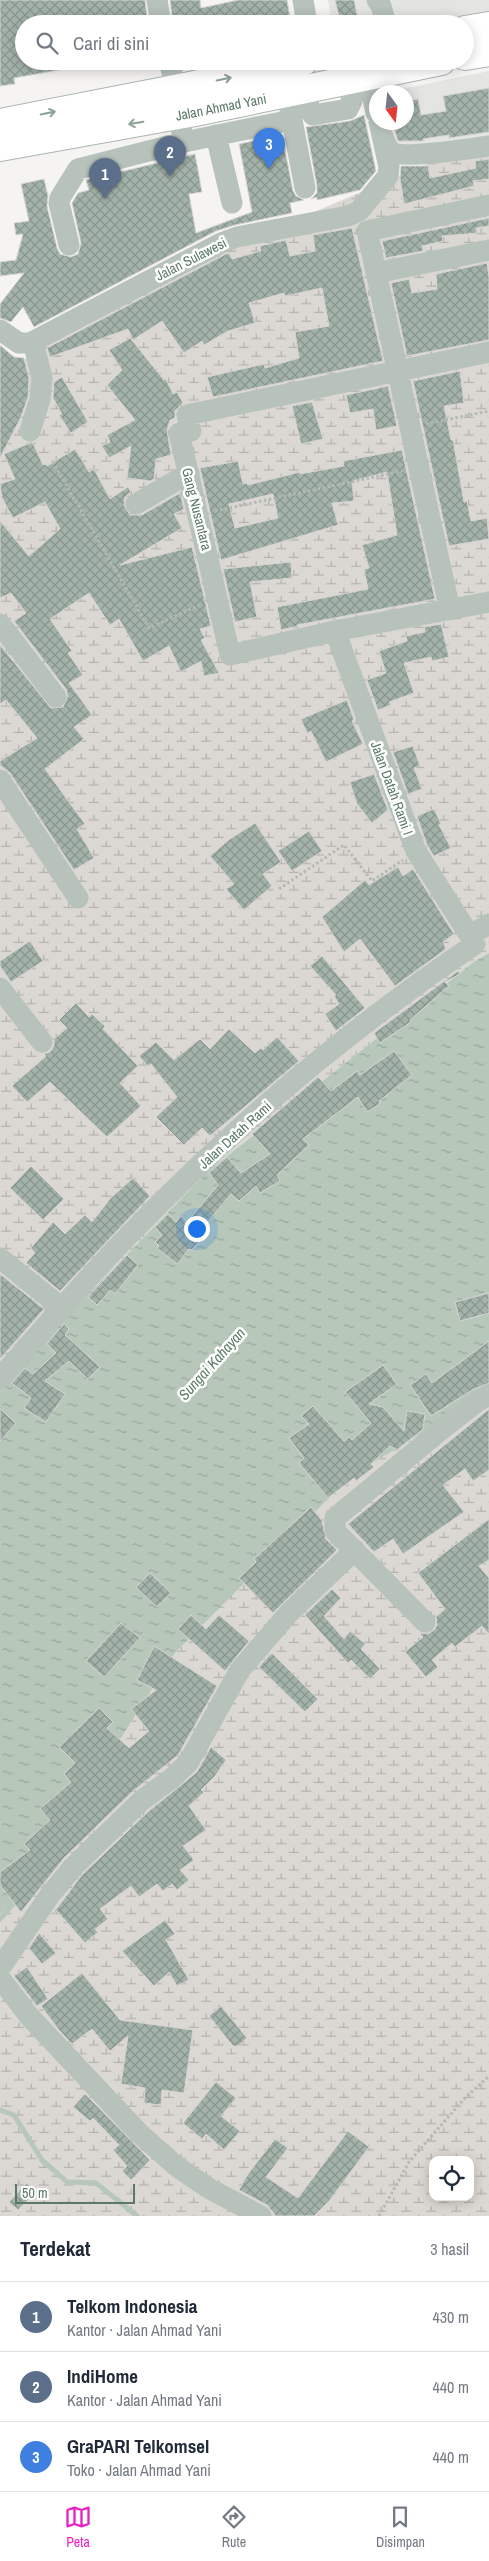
<!DOCTYPE html>
<html lang="id">
<head>
<meta charset="utf-8">
<style>
  :root { --surface:#fff; --page:#f6f6f7; --text:#1f2937; --muted:#747a83; --line:#e0e1e3; --accent:#e821c4 }
  body { margin:0; font-family:"Archivo Narrow",sans-serif; background:var(--page); color:var(--text) }
  .controls { position:absolute; right:15px; bottom:15px; display:grid; overflow:hidden; border-radius:10px; box-shadow:0 2px 12px #0003 }
  .controls button { width:45px; height:45px; display:grid; place-items:center; padding:0; border:0; border-bottom:1px solid var(--line); background:var(--surface); color:var(--text); font:25px sans-serif }
  .compass { position:absolute; left:369px; top:85px; width:45px; height:45px; border-radius:50%; background:var(--surface); box-shadow:0 2px 12px #0003; rotate:165deg }
  .scale { position:absolute; left:15px; bottom:12px; width:120px; box-sizing:border-box; padding-left:5px; border:2px solid #5c7967; border-top:0; font-size:14px; line-height:18px; white-space:nowrap; color:#5c7967; -webkit-text-stroke:4px #fff; paint-order:stroke }
  .you { position:absolute; left:196px; top:1228px; width:18px; height:18px; margin:-12px; border:4px solid #fff; border-radius:50%; background:#1a73e8; box-shadow:0 0 0 8px #1a73e833 }
  .badge { display:grid; place-items:center; width:32px; height:32px; border-radius:50%; background:var(--accent); color:#fff; font-size:16px; font-weight:700 }
  .pin { position:absolute; translate:-50% -41px; filter:drop-shadow(0 1px 2px #0008) }
  .pin::after { content:''; position:absolute; top:26px; width:18px; height:15px; background:inherit; clip-path:polygon(0 0,100% 0,50% 100%) }
  .list { margin:0; padding:0; list-style:none }
  h2 { display:flex; justify-content:space-between; align-items:center; height:65px; margin:0; padding:0 20px; font-size:21px }
  h2 small { font-size:16px; font-weight:400; color:var(--muted) }
  .list li { display:grid; grid-template-columns:32px 1fr auto; gap:15px; align-items:center; box-sizing:border-box; height:70px; padding:0 20px; border-top:1px solid var(--line) }
  .list b { display:block; font-size:19px; white-space:nowrap }
  .list p { margin:0; font-size:16px; white-space:nowrap; color:var(--muted) }
  .list em { font-size:16px; font-style:normal; color:var(--muted) }
  .icon { flex:none; width:28px; height:28px; fill:none; stroke:currentColor; stroke-width:2; stroke-linecap:round; stroke-linejoin:round }
  .map { position:relative; flex:none; width:489px; height:2216px; overflow:hidden }
  .search { position:absolute; background:var(--surface); box-shadow:0 2px 12px #0003; left:15px; right:15px; top:15px; height:55px; display:flex; align-items:center; gap:12px; box-sizing:border-box; padding:0 18px; border-radius:28px; color:var(--muted); font-size:19px }
  .sheet { height:275px; background:var(--surface) }
  nav { display:flex; justify-content:space-around; align-items:center; box-sizing:border-box; height:70px; border-top:1px solid var(--line); background:var(--surface); font-size:14px; color:var(--muted) }
  nav a { display:grid; justify-items:center; gap:2px }
  nav .on { color:var(--accent) }
  .map>svg:first-child { display:block }
  .built { fill:#e4e4e2 }
  .wetland { fill:url(#wetland-marsh); fill-rule:evenodd }
  .water { fill:url(#water-ripples) }
  .lines { fill:none; stroke-linecap:round; stroke-linejoin:round }
  .stream { stroke:#b7c8bb; stroke-width:5 }
  .building { fill:url(#building-cross-hatch); stroke:#d8d5d5; fill-rule:evenodd }
  .major-casing { stroke:#abb6b0; stroke-width:30 }
  .path { stroke:#b2bab5; stroke-width:3; stroke-dasharray:2.5 2.5; stroke-linecap:butt }
  .minor { stroke:#b7c2bb; stroke-width:21 }
  .major { stroke:#fff; stroke-width:28 }
  .oneway { stroke:#8da195 }
  .labels { text-anchor:middle; stroke-width:5; stroke-linejoin:round; paint-order:stroke }
  .street-label { font-size:14px; fill:#5c7967; stroke:#fff }
  .water-label { font-size:15px; font-style:italic; fill:#5b7a62; stroke:#fff }
</style>
</head>
<body>
<div class="map">
<svg width="489" height="2216" viewBox="0 0 489 2216">
  <defs>
    <pattern id="wetland-marsh" width="20" height="14" patternUnits="userSpaceOnUse" patternTransform="scale(1.25)"><rect width="20" height="14" fill="#dbd7d2"/><path d="M1 5h8M5 5V1M11 12h8M15 12V8" fill="none" stroke="#b5b3ae"/></pattern>
    <pattern id="water-ripples" width="26" height="14" patternUnits="userSpaceOnUse" patternTransform="scale(1.25)"><rect width="26" height="14" fill="#b7c8bb"/><path d="M2 4q2-2 4 0t4 0M15 11q2-2 4 0t4 0" fill="none" stroke="#98a79c"/></pattern>
    <pattern id="building-cross-hatch" width="8" height="8" patternUnits="userSpaceOnUse" patternTransform="scale(1.25)"><rect width="8" height="8" fill="#a3b3a9"/><path d="M0 0l8 8M0 8l8-8" fill="none" stroke="#88968d"/></pattern>
  </defs>
  <rect width="100%" height="100%" fill="#f6f3f3"/>
  <path class="built" d="M328,0H489V12L427,24H332Z
    M489,71V139L392,147L385,123L406,122V92H387Z"/>
  <path class="wetland" d="M489,150V953L475,961L208,1171L0,1385V380L65,326L274,229L439,159Z
    M489,1392V2216H0V1914L22,1894L175,1653L350,1477ZM433,2160H470V2197H433Z"/>
  <path class="water" d="M489,953V1392L350,1477L175,1653L22,1894L0,1914V1385L208,1171L475,961Z"/>
  <g class="lines">
    <path class="stream" d="M0,1919L18,1898
      M0,2110L14,2115L42,2160L67,2182L96,2183L137,2216"/>
  </g>
  <path class="building" d="M0,0H145L148,24H84V20L66,24H24V61H70V68L14,78L15,84L0,86Z
    M170,0H200L201,8L238,0H287L291,24H173Z
    M335,0H354L359,24H341Z
    M489,88V132L449,138V135L423,139L424,141H398L392,122H406V101L418,99L421,115L446,111L443,96Z
    M364,115L376,171L360,190L317,200V197L311,199L317,193V186L306,127L350,121Z
    M282,135L293,191L296,196L304,200L290,203L292,213L235,225L216,231L34,327L23,307L11,322L0,318V304L24,273L0,276V262L16,260L23,234L16,235L14,223L29,221L21,184L44,179L48,196L47,206L57,248L60,254L71,257L78,254L81,243L72,203L78,193L89,190L86,180L195,154L202,192L189,194L196,233L252,212L239,144Z
    M489,159V179L473,181L474,186L404,204L400,178L401,166H428L430,178L476,168L475,161Z
    M489,218V226L476,228L477,233L442,236L443,241L422,246L423,251L386,258L382,241Z
    M352,228L383,361L213,397L207,377L264,364L265,368L299,358L295,332L329,326L322,288L285,296L284,293L249,303L255,323L228,331L204,345L202,341L184,353L162,321L133,340L128,329L50,357L47,348L226,254L229,253L232,259L261,251L260,246L286,240L290,256L315,251L313,235Z
    M487,263L489,277V340L407,356L391,283L409,279L412,293L437,289L436,274Z
    M130,338L164,380L166,379L173,394L177,392L183,403L175,411V418L170,420L167,430L171,455L156,459L154,479L150,481L127,478L131,446L109,458L102,446L110,442L107,435L135,420L107,385L122,370L109,350Z
    M0,345L14,357L24,358L29,379L28,397L21,417L0,458Z
    M460,371L464,403L444,406L451,440H453L464,502L467,501L471,521L487,518L489,539L449,546L413,381Z
    M62,377L88,422L71,433L59,415L62,414L53,398L54,382Z
    M388,386L397,426L376,430L373,409L350,413L346,395Z
    M312,402L323,439L301,444L292,406Z
    M30,443H33L43,465L45,464L47,466L75,449L89,472L94,469L110,499L128,487L131,492L125,497L124,505L130,515H142L180,493L184,509L174,514L182,528L120,565L192,547L211,626L200,629L205,638L201,640L219,673L204,676L201,661L181,672L169,646L143,661L119,619L110,625L89,593L50,619L72,651L68,653L83,675L69,683L92,715L74,727L84,739L45,769L85,824L77,829L94,858L74,870L10,773L0,765V761L37,738L6,700L0,704V645L51,708L63,707L68,696L66,689L14,621L26,613L11,593L0,598V521L29,556L60,529L45,502L13,518L2,498L0,484L15,479L4,454Z
    M402,450L435,599L297,625L298,626L281,630L277,607L368,589L364,569L369,568L362,545L397,535L387,472L352,481L354,501L332,503L338,525L221,560L200,468L238,461L243,484L247,483L248,485L300,472V474L344,466L343,461ZM273,494L278,518L235,528L229,504Z
    M291,562L292,578L250,582L257,617L235,622L223,569Z
    M441,624L449,657L432,661L431,657L404,663L414,693L389,702L391,705L378,710L367,680L386,673L379,651L407,641L406,636L425,632L424,627Z
    M347,700L354,720L352,721L363,744L326,762L311,731L307,733L301,719Z
    M413,746L420,766L414,768L422,789L408,794L393,752Z
    M374,774L388,810L372,823L357,804L350,782Z
    M434,809L441,824L439,825L451,848L434,856L427,845L417,816Z
    M255,823L281,862L263,874L272,886L244,910L226,889L234,884L210,856L230,839Z
    M309,831L322,851L292,871L278,851Z
    M398,867L403,876L413,869L454,934L443,942L446,949L395,986L360,939L344,952L322,917L365,880L369,885Z
    M30,941L43,961L11,982L0,966V961Z
    M322,956L365,1008L336,1031L325,1014L339,1004L334,996L336,995L310,966Z
    M458,971L460,974L445,982L449,986L410,1020L411,1022L380,1043L374,1033Z
    M76,1003L89,1017L92,1014L105,1026L103,1029L138,1066L120,1083L141,1106L107,1137L50,1082L27,1102L12,1086L46,1056L44,1054L50,1052L54,1046V1039L67,1028L59,1020Z
    M229,1029L255,1053L261,1048L263,1050L277,1037L299,1061L210,1136L202,1128L184,1145L156,1117L177,1097L151,1064L148,1066L139,1056L156,1042L174,1060L200,1039L210,1049Z
    M394,1051L412,1075L379,1101L380,1104L367,1112L358,1097L303,1139L309,1145L277,1175L280,1181L260,1193L256,1186L239,1201L231,1194L197,1235L202,1239L191,1250L189,1249L177,1264L157,1248L159,1246L155,1242L162,1235L155,1227L168,1214L176,1222L181,1216L187,1222L218,1185L209,1173L227,1157L241,1173L270,1154L252,1134L303,1090L318,1077L331,1091L357,1071L360,1075Z
    M31,1166L64,1199L43,1220L10,1188Z
    M133,1178L150,1196L60,1291L26,1263L35,1253L31,1248L53,1222L65,1234L85,1215L92,1222L110,1199Z
    M127,1255L138,1265L115,1294L110,1290L97,1305L88,1297Z
    M0,1274L44,1309L0,1359Z
    M489,1293V1313L460,1321L455,1302Z
    M64,1324L69,1329L65,1335L100,1367L88,1379L69,1361L45,1381L65,1394L46,1422L24,1408L31,1398L12,1383L25,1368L33,1374L56,1353L47,1344Z
    M489,1341V1383L472,1390L431,1416L410,1385L426,1374L432,1383Z
    M383,1365L397,1384L369,1404L383,1407L404,1431L407,1411L425,1414L423,1429L397,1450L390,1446L371,1464L374,1467L356,1481L354,1478L328,1498L299,1463L304,1458L289,1438L309,1424L301,1416L313,1406L344,1441L349,1437L352,1440L371,1423L345,1392Z
    M0,1409L16,1423L0,1441Z
    M489,1409V1470L473,1481L465,1469L443,1485L464,1512L403,1554L393,1539L374,1552L348,1524Z
    M311,1507L322,1521L326,1539L337,1550L273,1613L239,1578L256,1562L254,1559Z
    M489,1519V1560L479,1566L489,1578V1634L482,1626L455,1647L452,1643L432,1660L438,1667L426,1677L405,1652L423,1637L419,1633L428,1634L434,1630L437,1625L436,1617L445,1609L418,1573Z
    M150,1573L171,1593L157,1607L136,1587Z
    M332,1589L341,1598L324,1616L344,1639L350,1631L365,1644L361,1649L380,1669L370,1679L351,1660L348,1663L305,1615Z
    M191,1615L206,1629L219,1615L249,1641L225,1671L178,1629Z
    M121,1623L140,1638L104,1677L86,1661Z
    M154,1646L217,1686L178,1755L132,1792L64,1858L21,1912L0,1885V1872L30,1850L24,1844L50,1820L40,1809L71,1782L64,1774L75,1763L59,1747L99,1708L113,1722L107,1728L129,1748L149,1731L131,1709L156,1690L137,1680Z
    M272,1653L318,1699L305,1712L259,1667Z
    M211,1747L226,1760L215,1776L201,1790L204,1792L189,1806L206,1830L183,1846L194,1860L180,1870L189,1880L177,1890L172,1884L163,1891L157,1884L139,1897L131,1886L100,1909L108,1919L95,1929L98,1932L85,1943L57,1911L49,1919L82,1875L149,1811L197,1772Z
    M165,1920L175,1934L166,1940L189,1980L177,1986L169,1972L154,1986L122,1951Z
    M39,1933L56,1953L42,1964L29,1948Z
    M27,1967L48,1999L37,2006L14,1976Z
    M82,1973L120,2020L193,2030L184,2093L162,2090L161,2105L144,2103L145,2088L121,2084L128,2036L110,2051L92,2029L72,2044L59,2030L41,2006Z
    M221,2006L247,2038L238,2046H233L209,2016Z
    M216,2082L236,2098L221,2116L240,2131L224,2150L206,2134L202,2139L183,2123Z
    M85,2094L150,2160L131,2180L122,2171L127,2166L113,2150L119,2145L93,2118L90,2121L73,2107Z
    M348,2131L369,2147L329,2201L314,2216H276L267,2205L239,2190L248,2174L275,2139L288,2148L266,2177L298,2198Z
    M27,2183L36,2192L18,2210L9,2202Z"/>
  <g class="lines">
    <g class="major-casing">
      <path id="major" d="M465,30L489,26
        M465,56L489,52
        M0,123L190,86L304,61
        M0,147L195,112L441,61"/>
    </g>
    <path class="path" d="M426,424L489,411
      M53,462L149,628L200,605
      M215,511L402,471
      M279,889L344,845L372,881L403,860
      M379,2216L409,2162L464,2099L489,2076"/>
    <path class="minor" d="M157,0L161,24
      M303,0L307,24
      M377,0L381,6L386,24
      M169,61L176,88
      M368,76L376,113
      M305,89L310,111L313,115L348,109L352,101L348,80
      M292,120L305,188
      M181,128L184,142L292,120L287,93
      M216,135L232,203
      M382,135C385,140 387,149 392,152C404,159 473,148 489,146
      M69,245L59,203L60,198L78,169L184,142
      M376,273L489,250
      M0,330L19,343H30L221,243L237,237L348,216L359,211L388,176L389,167L379,122
      M489,352L187,415L191,431L179,433L230,655L335,631L489,602
      M30,431L40,399L42,378L33,342
      M136,504L189,473
      M450,610L367,231L489,205
      M0,624L56,697
      M0,780L78,898
      M470,935L489,924
      M0,988L42,1042
      M0,1258L63,1309
      M0,1378C42,1330 84,1281 129,1235C233,1127 351,1028 475,944L416,851L335,631
      M425,1622L335,1531V1518L441,1430L478,1401L489,1395
      M0,1968L50,1895L73,1867L141,1801L172,1778L188,1763L240,1670L289,1613L355,1550
      M0,1978L29,2016L139,2133L176,2166L210,2189L261,2216"/>
    <use href="#major" class="major"/>
  </g>
  <defs><path id="oneway-shaft" d="M-6 0H5M1.5-3L5.5 0L1.5 3" fill="none" stroke-width="1.6" stroke-linecap="round" stroke-linejoin="round" transform="scale(1.25)"/></defs>
  <g class="oneway">
    <use href="#oneway-shaft" transform="translate(224 79) rotate(-12)"/>
    <use href="#oneway-shaft" transform="translate(48 113) rotate(-11)"/>
    <use href="#oneway-shaft" transform="translate(136 123) rotate(170)"/>
  </g>
  <g class="labels">
    <g class="street-label">
      <text transform="translate(221 107) rotate(-11)" y="5">Jalan Ahmad Yani</text>
      <text transform="translate(191 259) rotate(-27)" y="5">Jalan Sulawesi</text>
      <text transform="translate(197 509) rotate(76)" y="5">Gang Nusantara</text>
      <text transform="translate(392 788) rotate(70)" y="5">Jalan Datah Rami I</text>
      <text transform="translate(235 1135) rotate(-42)" y="5">Jalan Datah Rami</text>
    </g>
    <g class="water-label">
      <text transform="translate(212 1364) rotate(-48)" y="5">Sungai Kahayan</text>
    </g>
  </g>
</svg>
<div class="controls">
<button><svg class="icon" aria-label="locate" viewBox="0 0 24 24"><circle cx="12" cy="12" r="6"/><path d="M12 2v4M12 18v4M2 12h4M18 12h4"/></svg></button>
</div>
<svg class="compass" viewBox="-18 -18 36 36"><path d="M0-13l5 13h-10z" fill="#e53935"/><path d="M0 13l5-13h-10z" fill="#747a83"/></svg>
<div class="scale">50 m</div>
<div class="you"></div>
<div class="pin badge" style="left:105px;top:199px;background:#5c6f8a">1</div>
<div class="pin badge" style="left:170px;top:177px;background:#5c6f8a">2</div>
<div class="pin badge" style="left:269px;top:169px;background:#3f7fe0">3</div>
<div class="search"><svg class="icon" aria-label="search" viewBox="0 0 24 24"><circle cx="10" cy="10" r="6"/><path d="M15 15l6 6"/></svg>Cari di sini</div>
</div>
<section class="sheet">
<h2>Terdekat<small>3 hasil</small></h2>
<ul class="list">
<li><span class="badge" style="background:#5c6f8a">1</span><div><b>Telkom Indonesia</b><p>Kantor · Jalan Ahmad Yani</p></div><em>430 m</em></li>
<li><span class="badge" style="background:#5c6f8a">2</span><div><b>IndiHome</b><p>Kantor · Jalan Ahmad Yani</p></div><em>440 m</em></li>
<li><span class="badge" style="background:#3f7fe0">3</span><div><b>GraPARI Telkomsel</b><p>Toko · Jalan Ahmad Yani</p></div><em>440 m</em></li>
</ul>
</section>
<nav>
<a class="on"><svg class="icon" aria-label="map" viewBox="0 0 24 24"><path d="M3 6l6-2 6 2 6-2v14l-6 2-6-2-6 2zM9 4v14M15 6v14"/></svg>Peta</a>
<a><svg class="icon" aria-label="directions" viewBox="0 0 24 24"><path d="M12 3l9 9-9 9-9-9zM9 14v-3h6M13 9l2 2-2 2"/></svg>Rute</a>
<a><svg class="icon" aria-label="saved" viewBox="0 0 24 24"><path d="M7 4h10v16l-5-4-5 4z"/></svg>Disimpan</a>
</nav>
</body>
</html>
